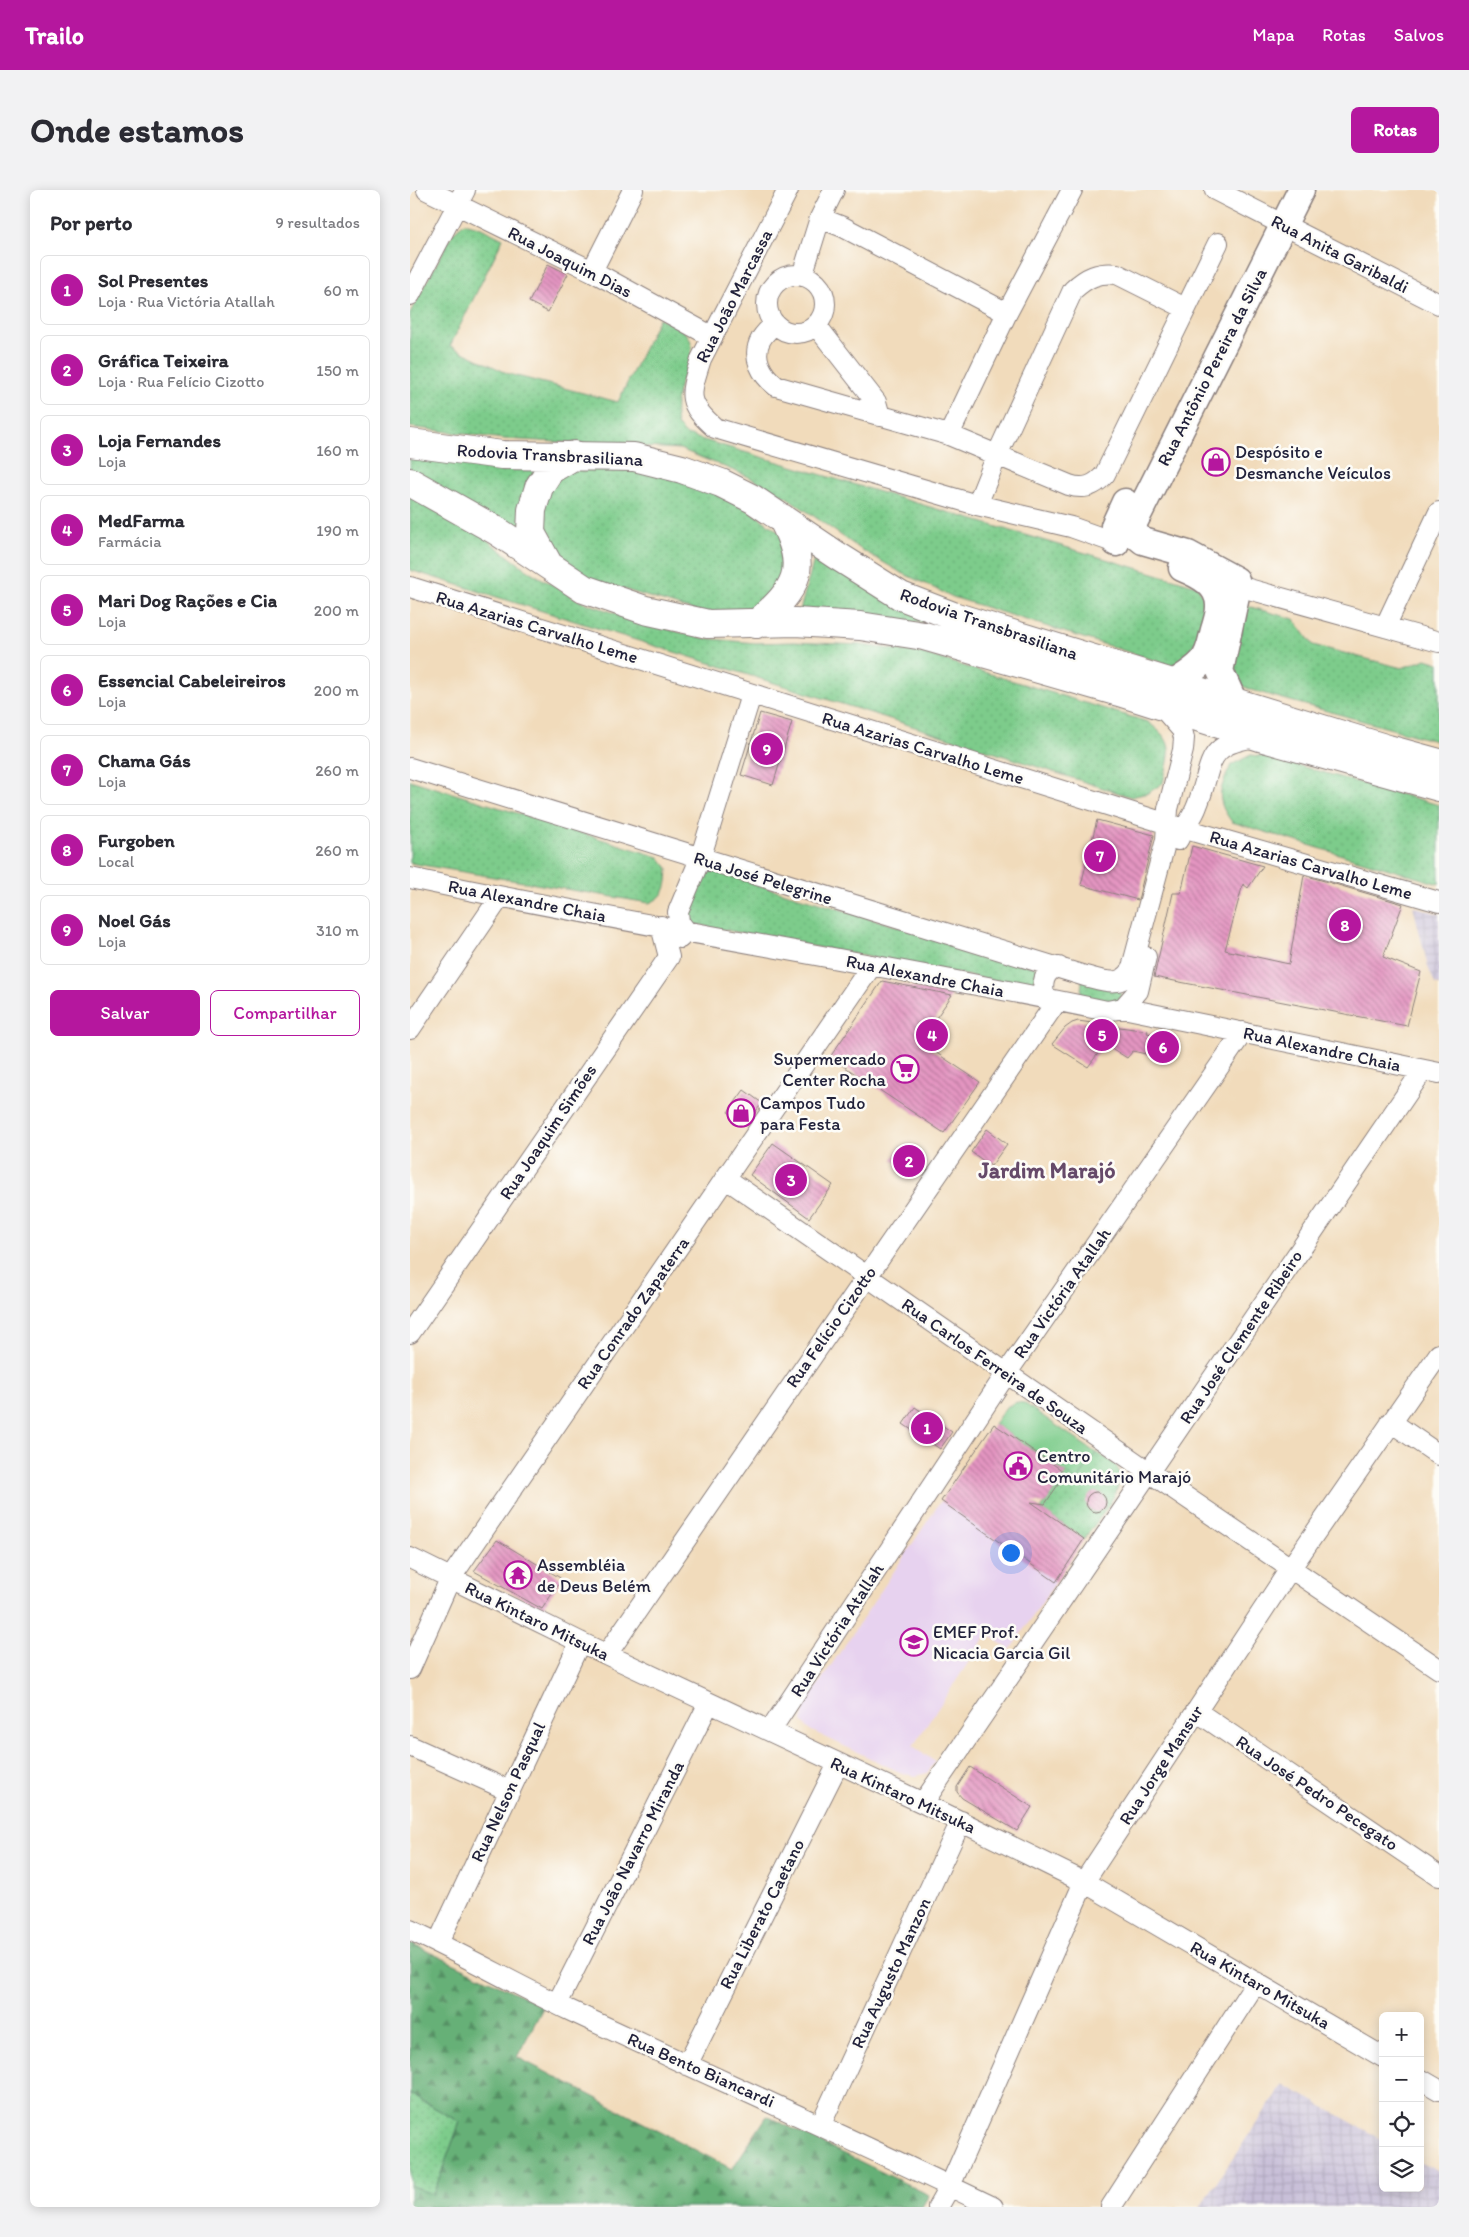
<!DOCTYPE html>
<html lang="pt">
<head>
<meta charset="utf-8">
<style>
  :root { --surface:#fff; --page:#f2f2f3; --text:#2b2b33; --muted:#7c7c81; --line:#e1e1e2; --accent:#b5179e }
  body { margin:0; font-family:Itim,sans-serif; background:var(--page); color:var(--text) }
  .controls { position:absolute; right:15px; bottom:15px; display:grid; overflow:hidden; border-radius:8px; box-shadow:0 2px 12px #0003 }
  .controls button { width:45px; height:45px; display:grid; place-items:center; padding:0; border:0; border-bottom:1px solid var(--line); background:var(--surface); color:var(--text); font:25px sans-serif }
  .you { position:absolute; left:600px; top:1362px; width:18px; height:18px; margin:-12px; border:4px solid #fff; border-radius:50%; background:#1a73e8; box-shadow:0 0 0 8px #1a73e833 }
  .badge { display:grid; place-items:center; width:32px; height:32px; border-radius:50%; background:var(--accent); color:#fff; font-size:16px; font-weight:700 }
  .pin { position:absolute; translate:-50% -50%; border:2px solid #fff; box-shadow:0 1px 5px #0006 }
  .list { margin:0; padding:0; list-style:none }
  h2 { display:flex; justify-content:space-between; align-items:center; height:65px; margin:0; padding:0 20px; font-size:21px }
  h2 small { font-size:16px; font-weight:400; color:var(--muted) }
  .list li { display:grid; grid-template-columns:32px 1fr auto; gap:15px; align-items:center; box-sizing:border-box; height:70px; margin:0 10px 10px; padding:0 10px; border:1px solid var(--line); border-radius:8px }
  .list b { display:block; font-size:19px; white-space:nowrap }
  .list p { margin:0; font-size:16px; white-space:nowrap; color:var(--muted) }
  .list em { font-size:16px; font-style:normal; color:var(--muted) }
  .actions { display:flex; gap:10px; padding:15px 20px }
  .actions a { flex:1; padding:11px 0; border:1px solid var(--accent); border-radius:8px; text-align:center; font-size:18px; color:var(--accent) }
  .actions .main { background:var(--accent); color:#fff }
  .icon { flex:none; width:28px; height:28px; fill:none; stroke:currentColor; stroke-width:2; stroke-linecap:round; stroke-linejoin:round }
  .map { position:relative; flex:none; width:1029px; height:2017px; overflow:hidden; border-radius:8px }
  header { display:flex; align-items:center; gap:30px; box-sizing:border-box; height:70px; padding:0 25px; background:var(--accent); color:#fff }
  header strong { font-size:24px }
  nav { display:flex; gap:28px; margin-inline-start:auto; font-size:18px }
  .intro { display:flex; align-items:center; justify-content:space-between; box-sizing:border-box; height:120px; padding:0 30px }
  h1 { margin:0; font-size:35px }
  .button { padding:12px 22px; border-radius:8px; background:var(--accent); color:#fff; font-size:18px; font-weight:700 }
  main { display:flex; gap:30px; padding:0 30px }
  aside { flex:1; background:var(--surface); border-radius:8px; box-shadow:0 2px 12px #0003 }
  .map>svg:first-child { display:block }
  .built { fill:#e7d2ef }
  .industrial { fill:url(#industrial-grid) }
  .grass { fill:url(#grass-dots); stroke:#507763 }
  .forest { fill:url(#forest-firs); stroke:#446959 }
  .park { fill:#7dcc8b; stroke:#507763 }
  .building { fill:url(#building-back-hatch) }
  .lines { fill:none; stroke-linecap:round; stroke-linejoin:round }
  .minor-casing { stroke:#8a7e7b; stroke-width:22 }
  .major-casing { stroke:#8a7e7b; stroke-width:29 }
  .highway-casing { stroke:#8a7e7b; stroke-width:30 }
  .minor { stroke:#fff; stroke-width:20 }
  .major { stroke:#fff; stroke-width:26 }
  .highway { stroke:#fff; stroke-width:28 }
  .labels { text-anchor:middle; stroke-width:5; stroke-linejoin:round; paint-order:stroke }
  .street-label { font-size:18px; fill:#22223b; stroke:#fdfcf7 }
  .poi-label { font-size:18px; fill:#22223b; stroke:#fdfcf7; text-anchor:start }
  .district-label { font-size:22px; font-weight:bold; fill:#664a6a; stroke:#fdfcf7 }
</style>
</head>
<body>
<header>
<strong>Trailo</strong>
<nav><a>Mapa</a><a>Rotas</a><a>Salvos</a></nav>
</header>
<div class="intro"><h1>Onde estamos</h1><a class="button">Rotas</a></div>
<main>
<aside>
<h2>Por perto<small>9 resultados</small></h2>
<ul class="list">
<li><span class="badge">1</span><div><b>Sol Presentes</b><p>Loja · Rua Victória Atallah</p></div><em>60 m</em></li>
<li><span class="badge">2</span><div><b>Gráfica Teixeira</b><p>Loja · Rua Felício Cizotto</p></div><em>150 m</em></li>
<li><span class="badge">3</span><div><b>Loja Fernandes</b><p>Loja</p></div><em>160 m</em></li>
<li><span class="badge">4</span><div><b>MedFarma</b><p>Farmácia</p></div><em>190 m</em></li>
<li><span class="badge">5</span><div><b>Mari Dog Rações e Cia</b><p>Loja</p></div><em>200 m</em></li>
<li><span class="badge">6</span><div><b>Essencial Cabeleireiros</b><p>Loja</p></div><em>200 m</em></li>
<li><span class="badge">7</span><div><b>Chama Gás</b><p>Loja</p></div><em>260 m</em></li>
<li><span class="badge">8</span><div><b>Furgoben</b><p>Local</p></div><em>260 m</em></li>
<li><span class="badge">9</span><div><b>Noel Gás</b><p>Loja</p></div><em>310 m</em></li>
</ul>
<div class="actions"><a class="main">Salvar</a><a>Compartilhar</a></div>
</aside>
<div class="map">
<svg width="1029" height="2017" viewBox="0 0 1029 2017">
  <defs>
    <pattern id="industrial-grid" width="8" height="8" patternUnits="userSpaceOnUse" patternTransform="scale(1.25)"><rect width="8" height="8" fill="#c8bfd8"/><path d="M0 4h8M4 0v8" fill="none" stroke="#aca4ba"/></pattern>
    <pattern id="grass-dots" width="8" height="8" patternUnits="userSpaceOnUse" patternTransform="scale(1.25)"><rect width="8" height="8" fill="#7dcc8b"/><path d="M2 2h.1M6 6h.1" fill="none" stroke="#6caf79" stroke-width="1.8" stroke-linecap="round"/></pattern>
    <pattern id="forest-firs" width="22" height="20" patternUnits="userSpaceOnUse" patternTransform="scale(1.25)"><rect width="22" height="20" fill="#66b077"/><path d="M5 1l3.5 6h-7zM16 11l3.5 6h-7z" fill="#548f63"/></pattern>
    <pattern id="building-back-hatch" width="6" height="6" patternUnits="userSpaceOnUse" patternTransform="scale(1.25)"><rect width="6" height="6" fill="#e495c1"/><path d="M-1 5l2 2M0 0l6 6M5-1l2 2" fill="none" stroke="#b8799e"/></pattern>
  </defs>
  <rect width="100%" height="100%" fill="#fdfcf7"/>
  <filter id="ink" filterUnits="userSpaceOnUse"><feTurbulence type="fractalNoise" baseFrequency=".02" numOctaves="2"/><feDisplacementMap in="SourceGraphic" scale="10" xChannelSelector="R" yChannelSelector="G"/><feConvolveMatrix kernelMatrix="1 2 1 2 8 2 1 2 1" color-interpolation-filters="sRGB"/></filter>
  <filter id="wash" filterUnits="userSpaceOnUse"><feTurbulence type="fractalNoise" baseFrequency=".0096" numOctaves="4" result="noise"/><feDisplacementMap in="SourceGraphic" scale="20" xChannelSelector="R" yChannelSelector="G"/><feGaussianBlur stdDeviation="1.12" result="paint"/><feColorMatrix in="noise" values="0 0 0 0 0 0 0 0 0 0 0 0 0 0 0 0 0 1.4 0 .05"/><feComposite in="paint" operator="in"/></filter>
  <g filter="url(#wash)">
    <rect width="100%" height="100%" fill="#f1dbbb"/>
    <path class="built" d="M531,1311L646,1392L600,1460L577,1444L503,1556L525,1572L517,1583L506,1586L494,1584L400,1540L392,1531L394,1516Z"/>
    <path class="industrial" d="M1003,716L1029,724V795L1025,794L1018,777Z
      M873,1894L973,1950V1998H1010V1972L1029,1982V2017H790Z"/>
    <path class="grass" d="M54,33L69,37L93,49L40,156L99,184L208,212L249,128C256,132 270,136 276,143C290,159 275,180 269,197C265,210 265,222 267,235L277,245L787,396L798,415L789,456L777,470L763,476L543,407L490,382L449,358L378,308L337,286L270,259L94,249L0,237V123L43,43Z
      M0,265L137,273L114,349L0,281Z
      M202,273L314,302L372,344L376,388L340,423H292L180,389L138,363L129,313L160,275Z
      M0,306L53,332L117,380L170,411L233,433L292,448L345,453L384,452L450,455L511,463L738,532C767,554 760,561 753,593L738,603L721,607L477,528L0,380Z
      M405,366L533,435L390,420Z
      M837,416L884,429L903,455L992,478L1016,469L1029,473V552L841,500C835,497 829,494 826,487C820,474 834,432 837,416Z
      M841,565L858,567L1029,615V694L822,632C804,608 810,600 821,575Z
      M0,590L249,667L258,678C257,696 257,706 239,713L0,673Z
      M298,680L627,778L624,798L284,734L277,730L276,721L291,681Z
      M672,789L705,797L711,804L708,814L665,810L671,801Z
      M686,1263C692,1266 702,1271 706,1276C721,1294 685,1333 674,1349L631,1319L656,1283L667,1291Z
      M0,1904L50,1932L23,2006L0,1995Z"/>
    <path class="forest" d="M0,1753L134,1816L107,1867L322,1979L357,1926L519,2005L512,2017H0V1995L23,2005L50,1932L0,1904Z"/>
    <path class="park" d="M607,1212L614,1213L686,1263L667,1291L584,1234L596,1217Z"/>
    <g id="blocks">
      <path class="building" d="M138,74L158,84L138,122L119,112Z
        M350,523L382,532L363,595L331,585Z
        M687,630L744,645L728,710L671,695Z
        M782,656L853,676L838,698L833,694L815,760L879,774L894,685L993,714L973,767L1011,782L997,836L744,787L763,703H771Z
        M472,791L542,805L522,834L531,840L519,858L570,892L534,943L420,867Z
        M668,831L738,841L737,843L767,849L752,868L723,861L717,868L695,854L678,877L642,854L655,838L662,833Z
        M334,900L352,913L336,935L318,922Z
        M577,939L597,954L581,976L561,962Z
        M363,953L423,995L399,1028L340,985Z
        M491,956L517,973L507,987L482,969Z
        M505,1217L542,1242L530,1259L493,1234Z
        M584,1234L656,1283L635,1314L621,1312L674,1349L646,1392L531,1311Z
        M676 1312a10 10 0 1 1 20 0a10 10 0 1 1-20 0Z
        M87,1350L152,1389L132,1419L64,1381Z
        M560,1577L622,1617L607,1641L552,1608L547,1602V1597Z"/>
    </g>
  </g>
  <g filter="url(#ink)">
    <use href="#blocks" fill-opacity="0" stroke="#8a7e7b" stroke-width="1"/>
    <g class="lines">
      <g class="minor-casing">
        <path id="minor" d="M17,0L182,81L301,146
          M378,0L291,169C280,204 275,212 305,238L567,315L661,337L706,353
          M805,0L1029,114
          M410,28L433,37L597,123
          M182,81L223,0
          M357 114a29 29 0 1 1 58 0a29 29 0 1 1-58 0Z
          M392,86L410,28L424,0
          M0,105L55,0
          M365,134C360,138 354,144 351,149C341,167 352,185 366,196L539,245L659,295C674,300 685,296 695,284L808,53
          M406,135L466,212L470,226
          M539,245L597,123L662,0
          M567,315L587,265L663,100C677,87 688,82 707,84L775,118
          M828,396L1029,452
          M0,397L758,634L1029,712
          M975,437L1029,322
          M0,578L675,786C692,790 710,798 721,781L756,650L758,619L773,560L774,548L772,540L752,517
          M768,650C773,638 783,628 787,616C804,575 792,554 847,547
          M0,688C231,737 465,772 697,821L713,818L1029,883
          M270,748L276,741L269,732L268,722L290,669L341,505
          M635,809C631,795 633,780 649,777
          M713,818L728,801L736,767
          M0,839L90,707
          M315,988L739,1282L1029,1479
          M0,1143L259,767L251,736
          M981,1232L1029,1265
          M0,1368L170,1452L513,1613L674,1692L973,1867
          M197,1464L647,811
          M0,1479L40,1389L462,775
          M786,1521L1029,1686
          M360,1541L596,1184L833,842
          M0,1556L98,1600
          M513,1613L1013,880
          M0,1740C54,1765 105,1794 159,1820C300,1886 443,1949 583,2017
          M28,1753L170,1452
          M147,1814L299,1513
          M277,1875L428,1574
          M1010,1889L1029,1900
          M411,1934L551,1631
          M528,2017L540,1996L674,1692L880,1379L1029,1164
          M701,2017L846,1792"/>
      </g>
      <g class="major-casing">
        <path id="major" d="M706,353L704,336L715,312
          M764,493C773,487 784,481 792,472C800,463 801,451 804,440C806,433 809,425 809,417C810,395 789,385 772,378
          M824,512L810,481L828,396L826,390L778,364L733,351L728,347L722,337L891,0"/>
      </g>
      <g class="highway-casing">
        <path id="highway" d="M0,253L92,265L224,267L272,279L311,293L343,309L426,365L491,406L543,426L978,559L1029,573
          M0,292L87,341L174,399L235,420L298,434L385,432L450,436L514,446L709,502L850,547L1029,597
          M137,372L121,343L122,320L129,297L140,280L165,265
          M346,434C388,398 399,380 372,328"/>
      </g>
      <use href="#minor" class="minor"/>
      <use href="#major" class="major"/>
      <use href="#highway" class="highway"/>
    </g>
  </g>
  <defs>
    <g id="shop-ring" transform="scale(1.4375)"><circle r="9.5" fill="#fdfcf7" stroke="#b5179e" stroke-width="1.5"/><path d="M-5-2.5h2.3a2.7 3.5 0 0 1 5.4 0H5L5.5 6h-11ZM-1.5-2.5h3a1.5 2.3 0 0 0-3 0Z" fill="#b5179e"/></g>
    <g id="supermarket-ring" transform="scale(1.4375)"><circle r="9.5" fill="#fdfcf7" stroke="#b5179e" stroke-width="1.5"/><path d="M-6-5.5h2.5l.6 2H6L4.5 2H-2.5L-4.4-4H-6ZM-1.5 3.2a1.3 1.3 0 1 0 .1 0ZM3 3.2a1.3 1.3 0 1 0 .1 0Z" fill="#b5179e"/></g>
    <g id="civic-ring" transform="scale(1.4375)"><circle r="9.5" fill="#fdfcf7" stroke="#b5179e" stroke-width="1.5"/><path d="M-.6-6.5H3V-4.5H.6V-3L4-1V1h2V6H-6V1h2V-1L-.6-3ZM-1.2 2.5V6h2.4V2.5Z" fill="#b5179e"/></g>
    <g id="temple-ring" transform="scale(1.4375)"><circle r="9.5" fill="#fdfcf7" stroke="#b5179e" stroke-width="1.5"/><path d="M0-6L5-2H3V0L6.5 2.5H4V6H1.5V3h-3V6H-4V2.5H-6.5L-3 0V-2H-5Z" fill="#b5179e"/></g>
    <g id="school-ring" transform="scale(1.4375)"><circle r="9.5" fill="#fdfcf7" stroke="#b5179e" stroke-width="1.5"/><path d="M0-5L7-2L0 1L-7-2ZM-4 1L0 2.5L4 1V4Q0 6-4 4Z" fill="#b5179e"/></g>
  </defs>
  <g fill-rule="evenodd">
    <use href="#shop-ring" x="806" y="272"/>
    <use href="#supermarket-ring" x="495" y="879"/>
    <use href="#shop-ring" x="331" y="923"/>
    <use href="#civic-ring" x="608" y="1276"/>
    <use href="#temple-ring" x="108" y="1385"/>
    <use href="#school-ring" x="504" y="1452"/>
  </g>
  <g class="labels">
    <g class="street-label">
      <text transform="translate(930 64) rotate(27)" y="6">Rua Anita Garibaldi</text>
      <text transform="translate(160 72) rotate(27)" y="6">Rua Joaquim Dias</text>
      <text transform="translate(324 106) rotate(-63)" y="6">Rua João Marcassa</text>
      <text transform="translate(802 177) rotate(-63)" y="6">Rua Antônio Pereira da Silva</text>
      <text transform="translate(140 265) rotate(3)" y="6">Rodovia Transbrasiliana</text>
      <text transform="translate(579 434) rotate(19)" y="6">Rodovia Transbrasiliana</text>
      <text transform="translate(127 437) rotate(17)" y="6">Rua Azarias Carvalho Leme</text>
      <text transform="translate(513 558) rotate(17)" y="6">Rua Azarias Carvalho Leme</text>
      <text transform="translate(901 675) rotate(16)" y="6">Rua Azarias Carvalho Leme</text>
      <text transform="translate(353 688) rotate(17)" y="6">Rua José Pelegrine</text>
      <text transform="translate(117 711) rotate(11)" y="6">Rua Alexandre Chaia</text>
      <text transform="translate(515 786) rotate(11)" y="6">Rua Alexandre Chaia</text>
      <text transform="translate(912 859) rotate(12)" y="6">Rua Alexandre Chaia</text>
      <text transform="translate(138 942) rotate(-56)" y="6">Rua Joaquim Simões</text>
      <text transform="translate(652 1103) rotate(-55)" y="6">Rua Victória Atallah</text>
      <text transform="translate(223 1123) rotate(-55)" y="6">Rua Conrado Zapaterra</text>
      <text transform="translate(421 1137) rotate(-55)" y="6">Rua Felício Cizotto</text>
      <text transform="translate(831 1147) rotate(-56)" y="6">Rua José Clemente Ribeiro</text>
      <text transform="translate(585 1176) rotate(35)" y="6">Rua Carlos Ferreira de Souza</text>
      <text transform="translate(127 1431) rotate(26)" y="6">Rua Kintaro Mitsuka</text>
      <text transform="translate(427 1440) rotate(-57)" y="6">Rua Victória Atallah</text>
      <text transform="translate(751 1575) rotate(-57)" y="6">Rua Jorge Mansur</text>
      <text transform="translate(98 1602) rotate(-65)" y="6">Rua Nelson Pasqual</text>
      <text transform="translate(907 1603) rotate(34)" y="6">Rua José Pedro Pecegato</text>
      <text transform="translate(493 1605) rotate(25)" y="6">Rua Kintaro Mitsuka</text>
      <text transform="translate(223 1663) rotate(-63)" y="6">Rua João Navarro Miranda</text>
      <text transform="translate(352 1724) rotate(-63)" y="6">Rua Liberato Caetano</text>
      <text transform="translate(481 1783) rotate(-65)" y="6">Rua Augusto Manzon</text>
      <text transform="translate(850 1795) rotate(30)" y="6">Rua Kintaro Mitsuka</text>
      <text transform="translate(291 1880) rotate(24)" y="6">Rua Bento Biancardi</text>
    </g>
    <g class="poi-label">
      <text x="825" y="268">Despósito e<tspan x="825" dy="21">Desmanche Veículos</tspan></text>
      <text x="476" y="875" text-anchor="end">Supermercado<tspan x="476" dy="21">Center Rocha</tspan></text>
      <text x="350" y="919">Campos Tudo<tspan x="350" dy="21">para Festa</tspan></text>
      <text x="627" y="1272">Centro<tspan x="627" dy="21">Comunitário Marajó</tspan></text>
      <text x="127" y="1381">Assembléia<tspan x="127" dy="21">de Deus Belém</tspan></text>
      <text x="523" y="1448">EMEF Prof.<tspan x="523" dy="21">Nicacia Garcia Gil</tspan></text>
    </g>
    <g class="district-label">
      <text x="637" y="988">Jardim Marajó</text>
    </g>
  </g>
</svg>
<div class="controls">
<button>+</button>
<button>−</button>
<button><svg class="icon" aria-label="locate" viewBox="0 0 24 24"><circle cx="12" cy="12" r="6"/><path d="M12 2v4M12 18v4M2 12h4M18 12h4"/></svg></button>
<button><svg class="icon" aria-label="layers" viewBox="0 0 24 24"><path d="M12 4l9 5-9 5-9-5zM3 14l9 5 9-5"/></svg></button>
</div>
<div class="you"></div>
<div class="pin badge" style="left:517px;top:1238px">1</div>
<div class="pin badge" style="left:499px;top:971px">2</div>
<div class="pin badge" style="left:381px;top:990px">3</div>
<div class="pin badge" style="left:522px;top:845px">4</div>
<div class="pin badge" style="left:692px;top:845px">5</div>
<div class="pin badge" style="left:753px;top:857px">6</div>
<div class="pin badge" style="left:690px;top:666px">7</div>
<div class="pin badge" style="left:935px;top:735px">8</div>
<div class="pin badge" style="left:357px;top:559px">9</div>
</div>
</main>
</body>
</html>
